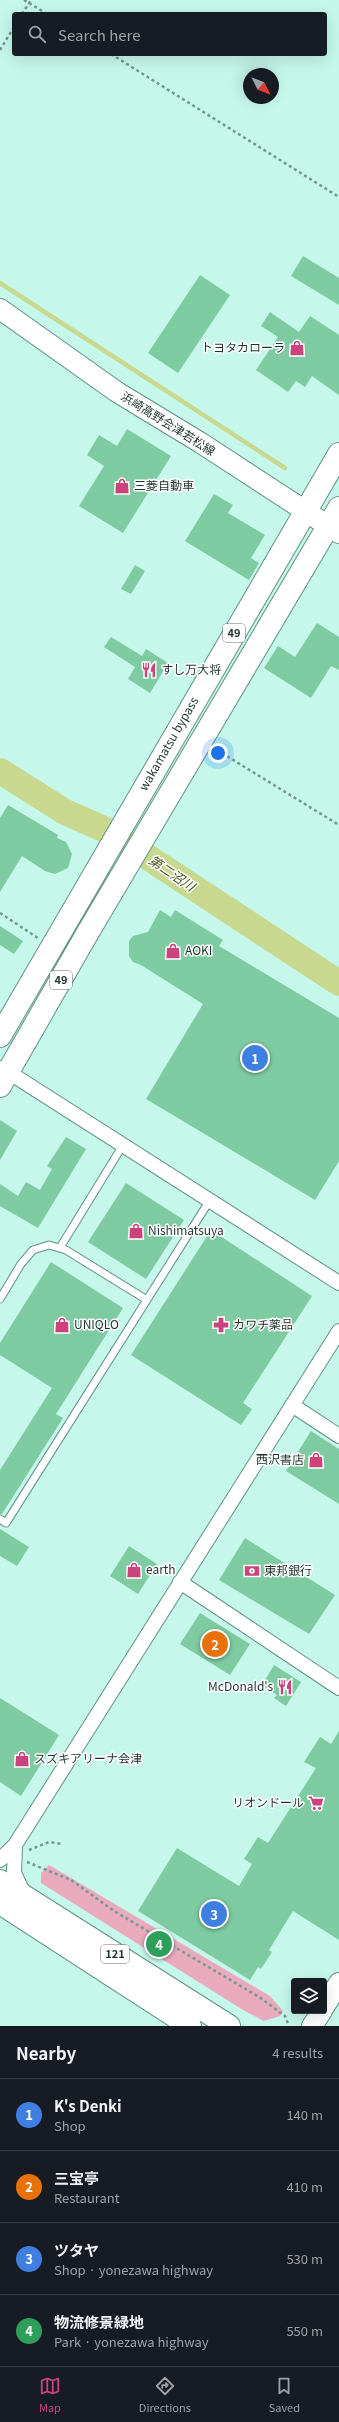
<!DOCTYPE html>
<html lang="en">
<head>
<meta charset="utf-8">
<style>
  :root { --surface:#171b24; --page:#20242c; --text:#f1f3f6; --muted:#9ea1a6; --line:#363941; --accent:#cc437c }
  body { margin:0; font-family:Georgia,"Noto Sans JP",serif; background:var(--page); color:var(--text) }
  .controls { position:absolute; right:12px; bottom:12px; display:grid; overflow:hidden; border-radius:4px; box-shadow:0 4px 16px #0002 }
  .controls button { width:36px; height:36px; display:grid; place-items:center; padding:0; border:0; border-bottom:1px solid var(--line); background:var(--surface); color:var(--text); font:20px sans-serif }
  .compass { position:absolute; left:243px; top:68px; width:36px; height:36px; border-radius:50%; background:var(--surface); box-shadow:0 4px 16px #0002; rotate:132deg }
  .you { position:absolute; left:218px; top:753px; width:14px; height:14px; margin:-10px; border:3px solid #fff; border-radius:50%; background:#1a73e8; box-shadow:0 0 0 6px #1a73e833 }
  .badge { display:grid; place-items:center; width:26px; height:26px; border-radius:50%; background:var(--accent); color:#fff; font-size:13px; font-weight:700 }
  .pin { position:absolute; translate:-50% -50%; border:2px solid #fff; box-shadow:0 1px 4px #0006 }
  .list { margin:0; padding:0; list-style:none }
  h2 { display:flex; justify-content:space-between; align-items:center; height:52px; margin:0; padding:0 16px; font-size:17px }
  h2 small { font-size:13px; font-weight:400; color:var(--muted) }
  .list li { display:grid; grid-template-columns:26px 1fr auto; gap:12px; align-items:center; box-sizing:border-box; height:72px; padding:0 16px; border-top:1px solid var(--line) }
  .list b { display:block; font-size:15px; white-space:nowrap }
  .list p { margin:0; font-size:13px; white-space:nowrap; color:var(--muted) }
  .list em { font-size:13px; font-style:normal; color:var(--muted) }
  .icon { flex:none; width:22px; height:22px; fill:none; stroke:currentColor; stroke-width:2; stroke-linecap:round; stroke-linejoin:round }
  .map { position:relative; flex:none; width:339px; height:2026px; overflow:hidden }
  .search { position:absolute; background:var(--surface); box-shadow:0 4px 16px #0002; left:12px; right:12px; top:12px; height:44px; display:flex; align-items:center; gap:10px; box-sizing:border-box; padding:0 14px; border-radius:4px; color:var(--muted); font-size:15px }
  .sheet { height:340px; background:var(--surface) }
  nav { display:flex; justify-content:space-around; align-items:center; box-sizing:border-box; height:56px; border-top:1px solid var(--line); background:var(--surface); font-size:11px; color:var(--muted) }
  nav a { display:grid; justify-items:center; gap:2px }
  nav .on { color:var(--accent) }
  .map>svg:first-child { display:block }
  .green { fill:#e9aabe }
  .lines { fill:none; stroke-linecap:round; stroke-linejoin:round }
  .stream { stroke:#c8d88e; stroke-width:4.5 }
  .river { stroke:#c8d88e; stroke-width:26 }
  .building { fill:#7fcba1 }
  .lane-casing { stroke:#629186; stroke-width:9 }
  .street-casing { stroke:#629186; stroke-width:16 }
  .secondary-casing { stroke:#629186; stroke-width:22 }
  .highway-casing { stroke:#629186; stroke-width:24 }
  .path { stroke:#74988f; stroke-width:2.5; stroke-dasharray:3 3; stroke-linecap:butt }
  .lane { stroke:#fff; stroke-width:7 }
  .street { stroke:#fff; stroke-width:14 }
  .secondary { stroke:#fff; stroke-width:20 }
  .highway { stroke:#fff; stroke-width:22 }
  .labels { text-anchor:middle; stroke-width:3; stroke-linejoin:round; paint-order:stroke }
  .shield { fill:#fff; stroke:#62706d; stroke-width:1 }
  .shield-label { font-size:11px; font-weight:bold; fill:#1f332e }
  .poi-label { font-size:12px; fill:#1f332e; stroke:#fff; text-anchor:start }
  .street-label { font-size:12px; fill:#1f332e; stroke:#fff }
  .water-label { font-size:13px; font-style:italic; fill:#48521d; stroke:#fff }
</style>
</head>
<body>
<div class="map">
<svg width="339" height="2026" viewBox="0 0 339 2026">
  <rect width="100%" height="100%" fill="#c5f7eb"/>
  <path class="green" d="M49,1865L270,1996L283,2011L280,2016L264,2021L243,2010L41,1883V1873Z"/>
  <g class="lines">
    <path class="stream" d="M0,283L285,468"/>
    <path class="river" d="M0,771L65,812L108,831L339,983"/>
  </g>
  <path class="building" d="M303,256L339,278V305L291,276Z
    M200,275L230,295L178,373L148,353Z
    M270,312L299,332L310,316L339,335V395L312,376L305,387L296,381L288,392L256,370L278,337L261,326Z
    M127,429L171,456L123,533L79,506L104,466L87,455L99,435L117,446Z
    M214,494L233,505L228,513L265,535L251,558L259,563L249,580L185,541Z
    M135,565L145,571L131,594L121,589Z
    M317,623L339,637V670L331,666L311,698L264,668L278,646L295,657Z
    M111,637L142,656L146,649L168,663L150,693L128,679L135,667L104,647Z
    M8,805L58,835L57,838L66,842L72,854L68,868L55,874L45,871L22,856L0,892V818Z
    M160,910L171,917L175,910L223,940L219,946L339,1018V1161L315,1200L146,1099L203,1004L141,965L133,962L129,956V941L133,936L148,932Z
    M0,926L23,941L14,954L0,945Z
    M0,1120L17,1131L0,1160Z
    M66,1137L86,1149L38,1228L0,1206V1184L18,1196L26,1182L40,1190L52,1169L47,1166Z
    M126,1183L184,1220L146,1279L88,1242Z
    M211,1230L312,1296L243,1403L252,1409L241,1425L131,1355Z
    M51,1262L123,1308L56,1414L63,1418L2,1514H0V1470L52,1388L0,1355V1343Z
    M311,1431L339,1449V1504L286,1471Z
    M0,1529L29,1547L17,1566L0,1556Z
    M245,1538L335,1595L309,1634L219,1580Z
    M129,1546L157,1564L138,1594L110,1576Z
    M200,1613L250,1644L230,1675L180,1644Z
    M274,1665L301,1682L286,1706L274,1698L277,1695L262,1685Z
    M0,1698L59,1735L21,1796L0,1782Z
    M339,1731V1940L293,1911L269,1950L272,1952L261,1969L258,1967L250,1980L138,1911L177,1848L239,1886L252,1864L244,1859L258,1837L268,1843L316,1768L304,1762L320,1737L331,1744Z"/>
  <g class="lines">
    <g class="lane-casing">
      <path id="lane" d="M61,1246L123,1145
        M0,1299L21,1264L33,1250L49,1245L66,1250L147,1300
        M0,1519L6,1523L210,1200"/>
    </g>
    <g class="street-casing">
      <path id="street" d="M2,1068L339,1283
        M292,1405L339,1436
        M180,1582L339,1688
        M15,1845L14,1873L24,1894
        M0,1860L15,1845L339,1331"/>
    </g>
    <g class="secondary-casing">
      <path id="secondary" d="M0,309L117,392L201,443L339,533
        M324,2007L339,1983
        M312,2026L322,2011"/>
    </g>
    <g class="highway-casing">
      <path id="highway" d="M0,1036L339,454
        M0,1086L87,934L339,508
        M0,1881L229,2026
        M0,1903L190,2026"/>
    </g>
    <path class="path" d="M24,0L47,14
      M22,14L31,0
      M0,50L14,27
      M111,54L339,197
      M217,750L339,825
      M0,913L38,938
      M29,1850L49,1842L62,1844
      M27,1862L71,1880L114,1911L259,1997L285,2016L289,2026"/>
    <use href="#lane" class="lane"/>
    <use href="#street" class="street"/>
    <use href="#secondary" class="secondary"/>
    <use href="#highway" class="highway"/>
  </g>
  <defs>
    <g id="shop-bare" transform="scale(1.2)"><path d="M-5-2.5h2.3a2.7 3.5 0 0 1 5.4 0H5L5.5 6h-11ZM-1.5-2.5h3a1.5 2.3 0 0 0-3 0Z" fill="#cc437c" stroke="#fff" stroke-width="2.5" paint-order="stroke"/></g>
    <g id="restaurant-bare" transform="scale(1.2)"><path d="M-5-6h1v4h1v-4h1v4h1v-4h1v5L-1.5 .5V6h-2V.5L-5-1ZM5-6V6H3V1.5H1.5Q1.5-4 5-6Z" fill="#cc437c" stroke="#fff" stroke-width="2.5" paint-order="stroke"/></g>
    <g id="pharmacy-bare" transform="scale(1.2)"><path d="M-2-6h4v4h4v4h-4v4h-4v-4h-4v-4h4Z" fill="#cc437c" stroke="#fff" stroke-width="2.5" paint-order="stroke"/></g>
    <g id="bank-bare" transform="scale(1.2)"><path d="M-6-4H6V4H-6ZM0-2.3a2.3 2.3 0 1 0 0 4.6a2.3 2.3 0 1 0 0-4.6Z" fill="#cc437c" stroke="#fff" stroke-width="2.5" paint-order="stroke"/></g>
    <g id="supermarket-bare" transform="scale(1.2)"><path d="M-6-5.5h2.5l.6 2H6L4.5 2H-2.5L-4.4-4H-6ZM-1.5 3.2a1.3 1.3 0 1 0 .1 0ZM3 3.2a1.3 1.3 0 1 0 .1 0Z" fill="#cc437c" stroke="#fff" stroke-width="2.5" paint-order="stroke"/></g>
  </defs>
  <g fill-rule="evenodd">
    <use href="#shop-bare" x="297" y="348"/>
    <use href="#shop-bare" x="122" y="486"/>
    <use href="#restaurant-bare" x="149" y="670"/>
    <use href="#shop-bare" x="173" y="951"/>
    <use href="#shop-bare" x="136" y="1231"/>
    <use href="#shop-bare" x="62" y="1325"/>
    <use href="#pharmacy-bare" x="221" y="1325"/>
    <use href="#shop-bare" x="316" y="1460"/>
    <use href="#shop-bare" x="134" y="1570"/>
    <use href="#bank-bare" x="252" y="1571"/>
    <use href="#restaurant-bare" x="285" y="1687"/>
    <use href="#shop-bare" x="22" y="1759"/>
    <use href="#supermarket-bare" x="316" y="1803"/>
  </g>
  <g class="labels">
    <g class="shield">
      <rect x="223" y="624" width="22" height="18" rx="3"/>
      <rect x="50" y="971" width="22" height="18" rx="3"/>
      <rect x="101" y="1945" width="28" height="18" rx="3"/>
    </g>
    <g class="shield-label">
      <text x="234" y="637">49</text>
      <text x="61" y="984">49</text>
      <text x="115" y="1958">121</text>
    </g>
    <g class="poi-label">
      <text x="285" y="352" text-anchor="end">トヨタカローラ</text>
      <text x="134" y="490">三菱自動車</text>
      <text x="161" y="674">すし万大将</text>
      <text x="185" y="955">AOKI</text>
      <text x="148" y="1235">Nishimatsuya</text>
      <text x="74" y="1329">UNIQLO</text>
      <text x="233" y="1329">カワチ薬品</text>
      <text x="304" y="1464" text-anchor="end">西沢書店</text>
      <text x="146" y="1574">earth</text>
      <text x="264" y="1575">東邦銀行</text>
      <text x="273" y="1691" text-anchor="end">McDonald's</text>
      <text x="34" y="1763">スズキアリーナ会津</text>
      <text x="304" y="1807" text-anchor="end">リオンドール</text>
    </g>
    <g class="street-label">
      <text transform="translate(168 424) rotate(32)" y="4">浜崎高野会津若松線</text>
      <text transform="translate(169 744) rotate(-60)" y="4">wakamatsu bypass</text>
    </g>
    <g class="water-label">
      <text transform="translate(172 873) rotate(34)" y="5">第二沼川</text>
    </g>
  </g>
</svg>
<div class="controls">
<button><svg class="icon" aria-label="layers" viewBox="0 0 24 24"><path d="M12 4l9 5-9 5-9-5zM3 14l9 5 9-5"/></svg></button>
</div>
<svg class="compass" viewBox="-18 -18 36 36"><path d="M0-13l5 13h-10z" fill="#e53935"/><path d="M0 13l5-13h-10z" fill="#9ea1a6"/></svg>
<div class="you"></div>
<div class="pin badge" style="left:255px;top:1058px;background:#3f7fe0">1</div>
<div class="pin badge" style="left:215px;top:1644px;background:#e8710a">2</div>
<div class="pin badge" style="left:214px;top:1914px;background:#3f7fe0">3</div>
<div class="pin badge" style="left:159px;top:1944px;background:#2e9e5b">4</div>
<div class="search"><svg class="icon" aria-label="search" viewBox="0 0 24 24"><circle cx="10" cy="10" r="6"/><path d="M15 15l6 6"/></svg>Search here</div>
</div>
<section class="sheet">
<h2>Nearby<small>4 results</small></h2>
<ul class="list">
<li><span class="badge" style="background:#3f7fe0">1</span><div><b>K's Denki</b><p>Shop</p></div><em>140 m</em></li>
<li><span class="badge" style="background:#e8710a">2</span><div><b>三宝亭</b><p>Restaurant</p></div><em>410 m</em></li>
<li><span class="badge" style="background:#3f7fe0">3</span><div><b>ツタヤ</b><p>Shop · yonezawa highway</p></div><em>530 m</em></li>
<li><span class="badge" style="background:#2e9e5b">4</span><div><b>物流修景緑地</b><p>Park · yonezawa highway</p></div><em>550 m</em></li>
</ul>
</section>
<nav>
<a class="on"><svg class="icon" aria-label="map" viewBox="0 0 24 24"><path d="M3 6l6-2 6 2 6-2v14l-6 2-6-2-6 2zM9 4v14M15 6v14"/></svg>Map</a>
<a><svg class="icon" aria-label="directions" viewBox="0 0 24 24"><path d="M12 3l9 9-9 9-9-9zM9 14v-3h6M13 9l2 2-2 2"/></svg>Directions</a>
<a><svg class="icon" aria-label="saved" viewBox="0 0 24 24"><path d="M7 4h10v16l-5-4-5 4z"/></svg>Saved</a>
</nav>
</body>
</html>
